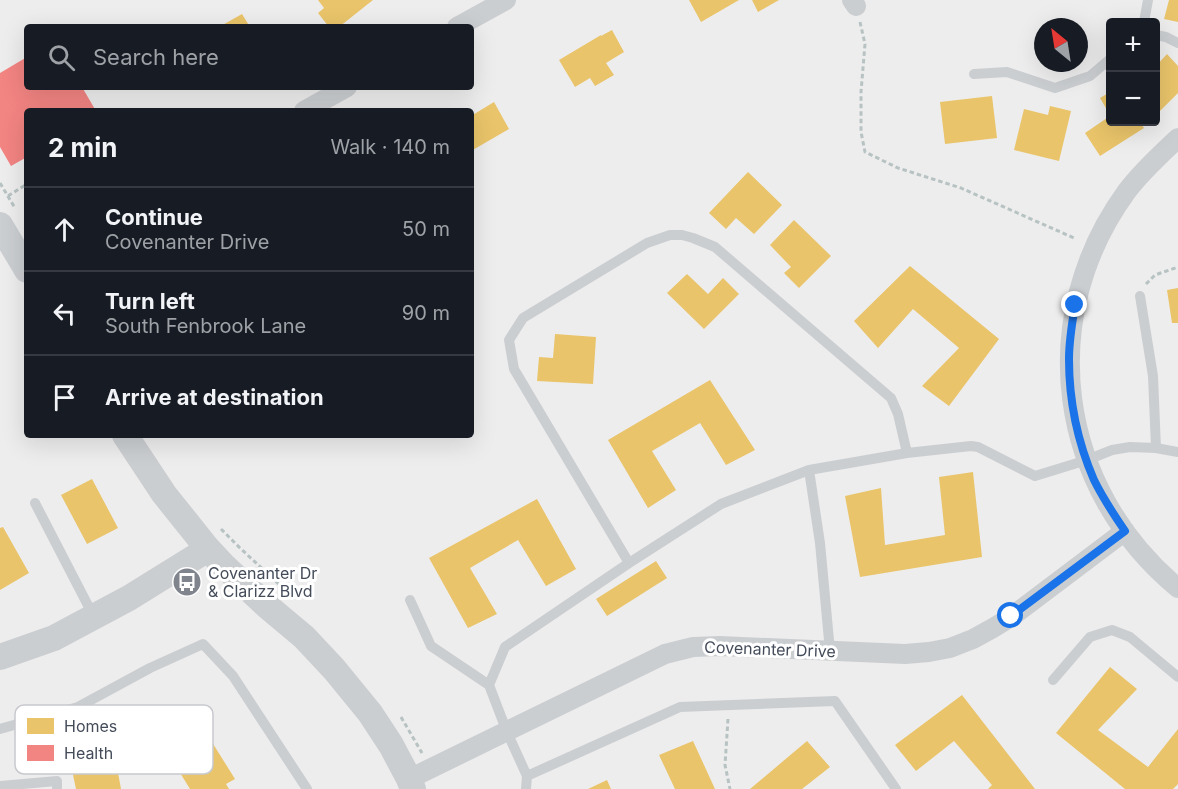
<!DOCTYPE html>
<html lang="en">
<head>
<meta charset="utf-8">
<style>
  :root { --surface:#171b24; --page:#242831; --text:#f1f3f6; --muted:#9ea1a6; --line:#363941 }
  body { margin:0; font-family:Inter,sans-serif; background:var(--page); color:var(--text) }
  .controls { position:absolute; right:18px; top:18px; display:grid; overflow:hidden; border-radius:6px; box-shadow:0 6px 24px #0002 }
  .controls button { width:54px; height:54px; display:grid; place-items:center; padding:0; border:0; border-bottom:2px solid var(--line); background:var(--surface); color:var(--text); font:30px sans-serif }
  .compass { position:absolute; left:1034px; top:18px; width:54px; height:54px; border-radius:50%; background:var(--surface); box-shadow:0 6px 24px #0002; rotate:330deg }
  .stop { position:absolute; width:18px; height:18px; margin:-14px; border:4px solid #1a73e8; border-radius:50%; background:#fff }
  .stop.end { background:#1a73e8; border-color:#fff; box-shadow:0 2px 6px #0008 }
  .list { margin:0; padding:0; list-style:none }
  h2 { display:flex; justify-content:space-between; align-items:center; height:78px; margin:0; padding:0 24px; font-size:26px }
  h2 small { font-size:20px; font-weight:400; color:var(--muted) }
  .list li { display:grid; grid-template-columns:39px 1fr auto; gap:18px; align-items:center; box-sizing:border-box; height:84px; padding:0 24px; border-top:2px solid var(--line) }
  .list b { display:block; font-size:22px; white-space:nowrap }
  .list p { margin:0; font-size:20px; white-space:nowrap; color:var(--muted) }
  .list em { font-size:20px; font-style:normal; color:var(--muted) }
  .icon { flex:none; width:33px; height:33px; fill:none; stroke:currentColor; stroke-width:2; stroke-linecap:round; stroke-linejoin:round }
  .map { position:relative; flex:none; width:1178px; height:789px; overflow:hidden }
  .search { position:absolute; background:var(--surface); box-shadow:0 6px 24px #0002; left:24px; top:24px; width:450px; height:66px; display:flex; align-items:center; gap:15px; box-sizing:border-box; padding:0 21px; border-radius:6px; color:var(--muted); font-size:22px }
  .panel { position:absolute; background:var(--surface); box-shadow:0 6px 24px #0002; left:24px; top:108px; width:450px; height:330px; border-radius:6px }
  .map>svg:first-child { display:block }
  .homes { fill:#e9c46a }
  .health { fill:#f28482 }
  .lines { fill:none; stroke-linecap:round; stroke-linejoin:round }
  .path { stroke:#b7c2c2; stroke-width:3; stroke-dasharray:4.5 3; stroke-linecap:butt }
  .service { stroke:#cbced1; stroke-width:10 }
  .minor { stroke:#cbced1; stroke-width:20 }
  .tertiary { stroke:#cbced1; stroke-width:26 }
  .route { stroke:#1a73e8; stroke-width:8 }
  .labels { text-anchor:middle; stroke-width:6; stroke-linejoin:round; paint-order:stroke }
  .poi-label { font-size:16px; fill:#444c5a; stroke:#fff; text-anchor:start }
  .street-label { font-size:16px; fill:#444c5a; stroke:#fff }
  .key { fill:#fff; stroke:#c7c9ce; stroke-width:1.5 }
  .key-label { font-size:16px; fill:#444c5a }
</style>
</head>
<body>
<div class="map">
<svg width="1178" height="789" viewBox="0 0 1178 789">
  <rect width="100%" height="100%" fill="#eeeded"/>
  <path class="homes" d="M318,0H373L339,27H329L318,13L324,8Z
    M689,0H739L701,22Z
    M752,0H779L758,12Z
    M1169,0H1178V22L1164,19Z
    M242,14L250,27H219Z
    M612,30L624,52L606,63L614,75L595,86L590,78L575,87L559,60L601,35V36Z
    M1167,54L1178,66V93L1156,115V66Z
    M1110,92V115L1100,98Z
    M992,96L997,138L945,144L940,102Z
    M494,102L509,129L471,151V116Z
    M1050,106L1071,111L1059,161L1014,150L1024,109L1048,115Z
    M1110,116V122H1140L1144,128L1100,156L1085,133Z
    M748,172L782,205L754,234L736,218L726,229L709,213Z
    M794,220L831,256L799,288L784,273L791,267L770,245Z
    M910,266L999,339L949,406L922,386L959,348L913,309L878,348L854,321Z
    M687,274L708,294L723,278L739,294L704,329L667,293Z
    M1178,288V323H1172L1167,290Z
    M555,334L596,337L593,384L537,381L539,357L553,358Z
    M710,380L755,450L726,465L700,423L652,451L676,490L648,508L608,440Z
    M973,472L982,557L860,577L845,496L881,488L885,545L945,535L939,477Z
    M92,479L118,528L87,544L61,495Z
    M537,499L576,569L546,586L518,540L470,568L497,614L468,628L429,558Z
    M3,527L29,573L0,590V528Z
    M656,561L667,578L607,616L596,599Z
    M1110,667L1137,689L1098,730L1148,767L1178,729V784L1173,789H1125L1056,733Z
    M962,695L1035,789H988L992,785L954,741L916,771L895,745Z
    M190,707L235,779L226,784L229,789H190L153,729Z
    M693,741L715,789H675L659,755Z
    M807,741L830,767L802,789H750Z
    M115,756L121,789H76L71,765Z
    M607,780L611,789H588Z"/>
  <path class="health" d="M27,57V87H82L96,111H27V157L11,166L0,147V73Z"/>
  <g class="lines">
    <path class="path" d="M860,22L865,44L861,92V132L865,152L898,168L961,188L1074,238
      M0,183L15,208
      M8,196L27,184
      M1146,284L1155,275L1178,267
      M221,529L240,548L295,599
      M401,717L422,753
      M728,719L725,765L730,789"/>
    <path class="service" d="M1144,22L1148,0
      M1156,35L1166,37L1178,43
      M974,74L1007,72L1055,88L1090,76L1110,59
      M1156,448L1178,452
      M907,453L971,446L978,447L1035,476L1087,460L1112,450L1130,447L1156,448L1153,376L1140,296
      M35,503L94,617
      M629,563L514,369L509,340L523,318L647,243L670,235H682L693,238L715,247L891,398L898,414L907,453L809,470
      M410,600L431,646L489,685L507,732L527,776
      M1053,680L1090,637L1112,630L1130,637L1178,677
      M489,685L505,647L629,563L721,504L809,470L820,543L830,651
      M0,729L78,707L150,668L203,644L233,676L307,789
      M0,786L57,781V789
      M526,789L527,776L680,707L835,701L896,789"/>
    <path class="minor" d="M852,0L856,6
      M457,27L506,0
      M304,111L347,87
      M1178,138C1161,154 1142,171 1127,191C1034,318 1057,488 1178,588
      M409,779L665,654L693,647L720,646L905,654L929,652L950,648L973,639L993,628L1011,617L1125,531"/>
    <path class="tertiary" d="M0,225L27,270
      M125,435L164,494L208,549L223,565L267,606L304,637L334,669L370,713L391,745L409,779L413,789
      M0,657L54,638L129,598L208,549"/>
  </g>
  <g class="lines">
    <path class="route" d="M1011,616L1125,531C1114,515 1103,498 1094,480C1078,443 1069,400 1069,359C1069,341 1072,323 1075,305"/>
  </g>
  <defs>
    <g id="bus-disc" transform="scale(1.5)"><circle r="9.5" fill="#80848d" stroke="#fff"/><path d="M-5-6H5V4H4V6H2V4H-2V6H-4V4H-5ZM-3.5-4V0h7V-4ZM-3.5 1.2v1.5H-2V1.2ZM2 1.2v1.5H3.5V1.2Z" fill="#fff"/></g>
  </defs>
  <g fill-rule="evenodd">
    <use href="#bus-disc" x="187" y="582"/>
  </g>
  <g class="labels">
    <g class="poi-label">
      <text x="208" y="579">Covenanter Dr<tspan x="208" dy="18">&amp; Clarizz Blvd</tspan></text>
    </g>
    <g class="street-label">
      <text transform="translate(770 649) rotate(2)" y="6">Covenanter Drive</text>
    </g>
  </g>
  <rect x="15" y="705" width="198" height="69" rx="9" class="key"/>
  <rect x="27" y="718" width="27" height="16" fill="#e9c46a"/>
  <rect x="27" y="745" width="27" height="16" fill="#f28482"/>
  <g class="key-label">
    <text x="64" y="732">Homes</text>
    <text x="64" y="759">Health</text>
  </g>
</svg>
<div class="controls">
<button>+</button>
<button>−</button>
</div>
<svg class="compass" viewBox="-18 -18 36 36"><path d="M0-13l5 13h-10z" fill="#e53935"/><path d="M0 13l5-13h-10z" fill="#9ea1a6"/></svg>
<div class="stop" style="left:1011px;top:616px"></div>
<div class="stop end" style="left:1075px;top:305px"></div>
<div class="search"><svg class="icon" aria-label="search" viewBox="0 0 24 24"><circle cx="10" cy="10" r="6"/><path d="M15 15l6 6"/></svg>Search here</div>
<section class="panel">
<h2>2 min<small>Walk · 140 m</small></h2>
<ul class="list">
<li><svg class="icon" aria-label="ahead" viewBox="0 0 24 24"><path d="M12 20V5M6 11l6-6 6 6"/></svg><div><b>Continue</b><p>Covenanter Drive</p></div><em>50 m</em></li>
<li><svg class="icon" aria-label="left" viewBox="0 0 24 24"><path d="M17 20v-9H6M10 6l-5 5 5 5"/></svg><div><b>Turn left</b><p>South Fenbrook Lane</p></div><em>90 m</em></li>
<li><svg class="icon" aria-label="arrive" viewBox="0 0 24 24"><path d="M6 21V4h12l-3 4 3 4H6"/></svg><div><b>Arrive at destination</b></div></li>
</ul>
</section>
</div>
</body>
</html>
